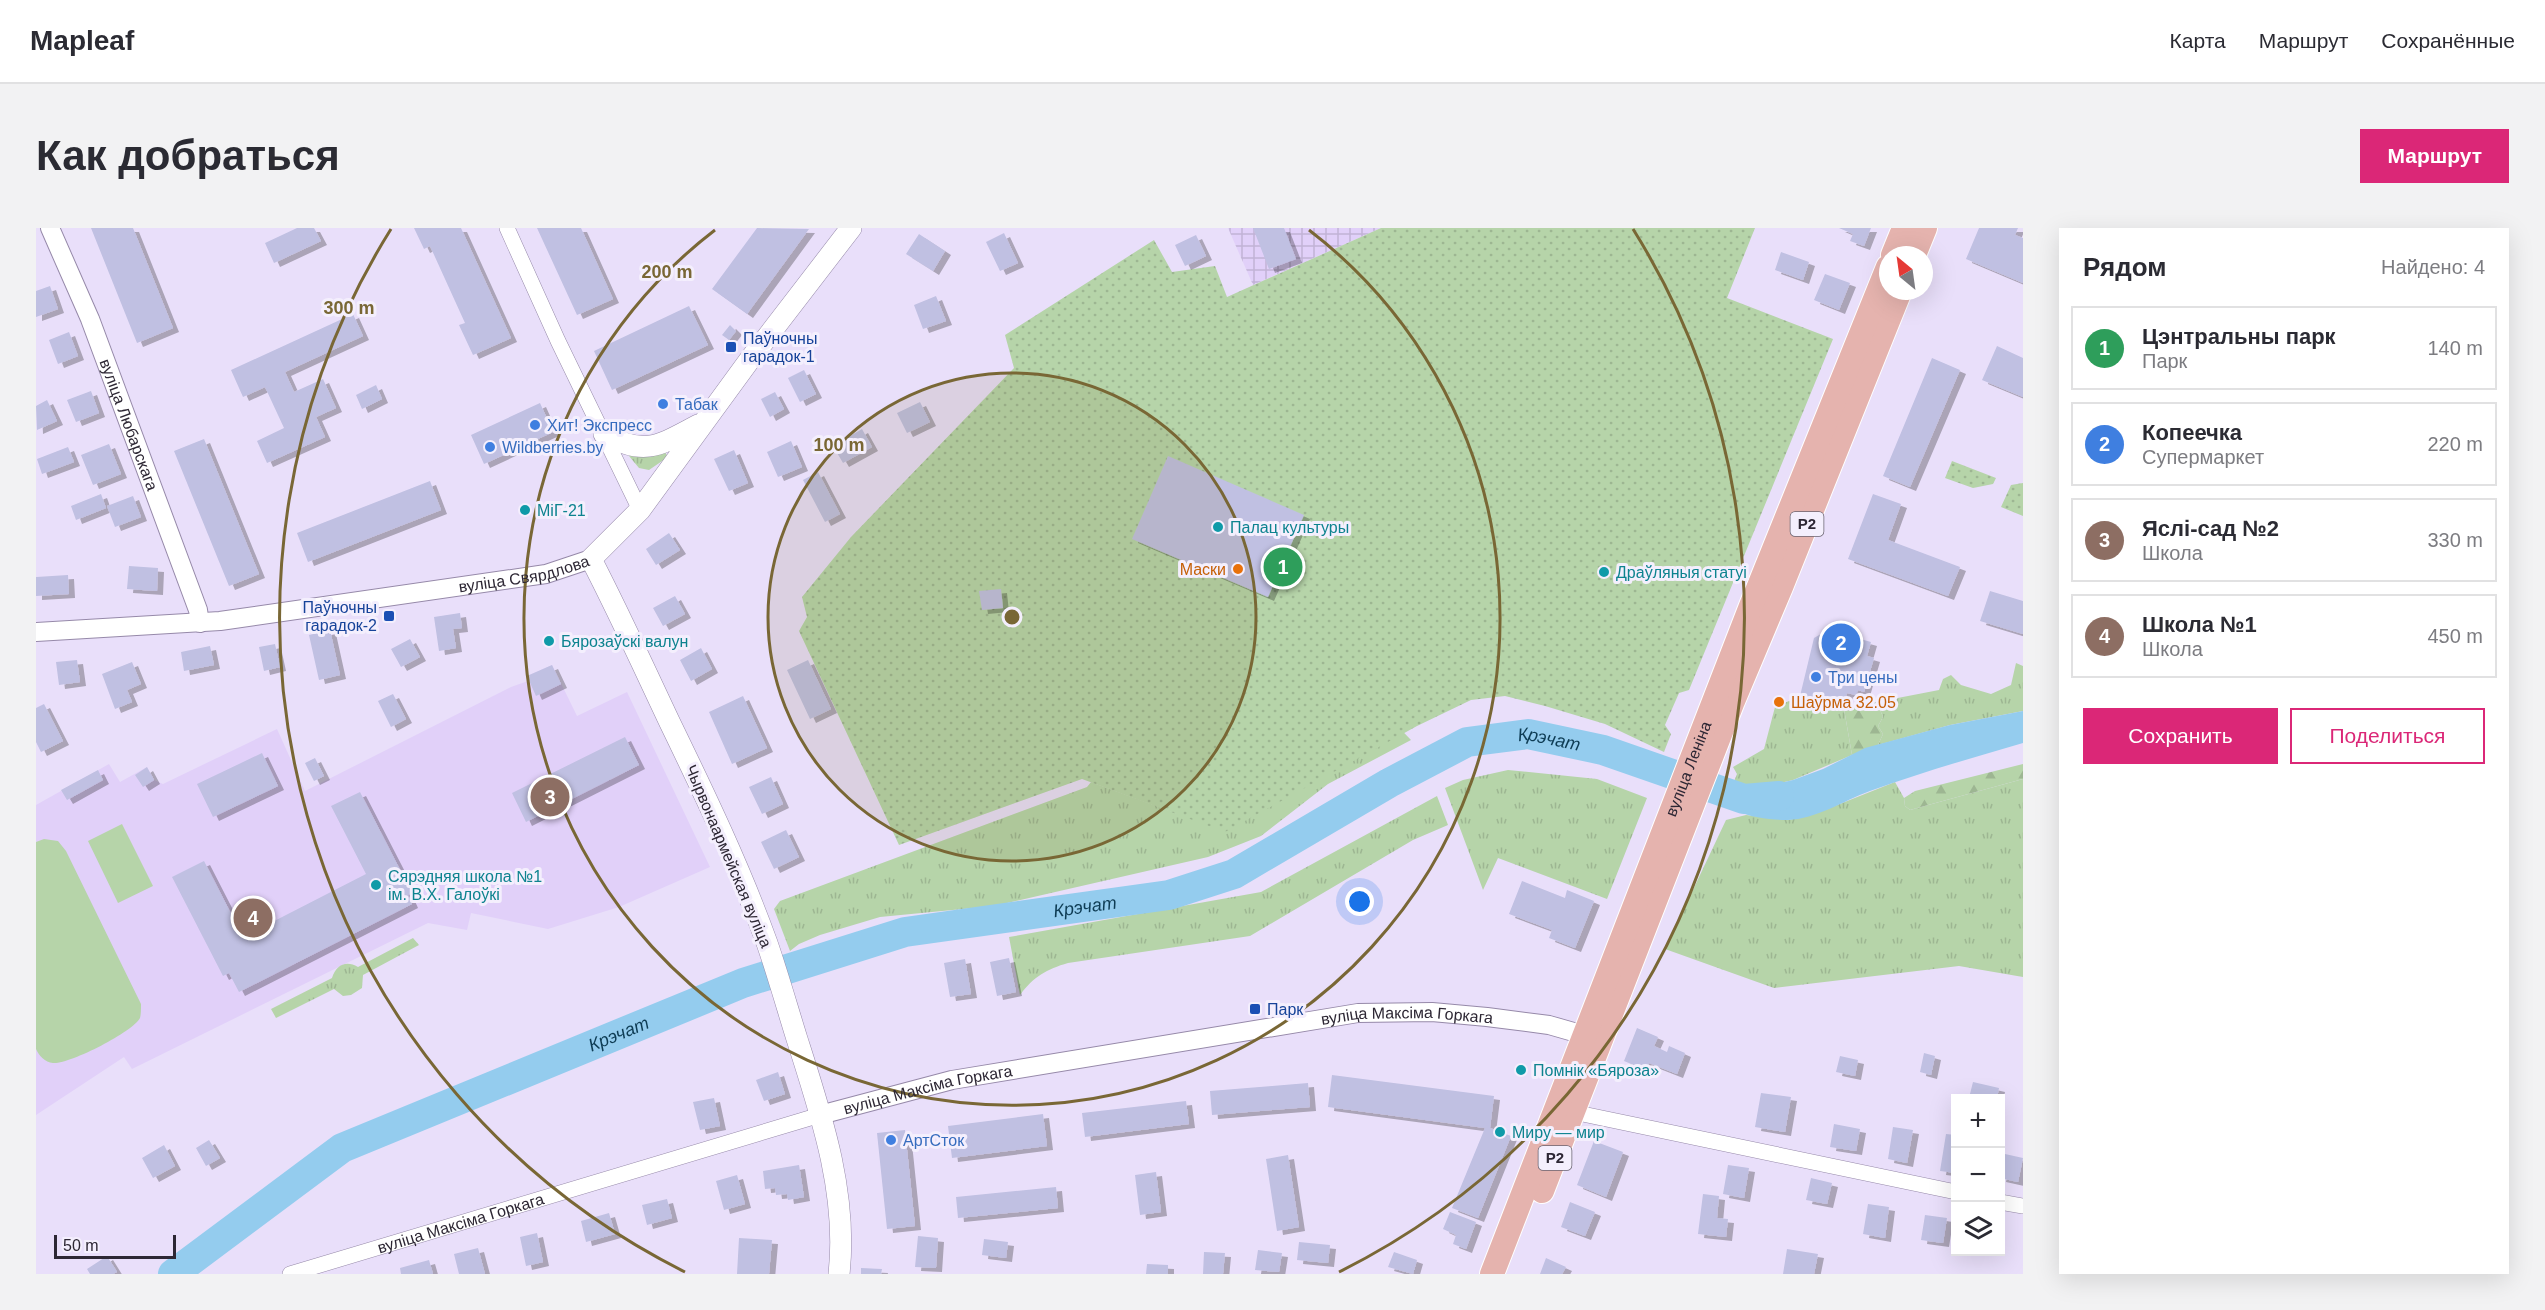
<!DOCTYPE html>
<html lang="ru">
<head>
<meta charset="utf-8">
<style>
  :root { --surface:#fff; --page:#f2f2f3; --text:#2b2b33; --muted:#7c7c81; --line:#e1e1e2; --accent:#db2777 }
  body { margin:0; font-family:Arial,sans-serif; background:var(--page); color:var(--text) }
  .controls { position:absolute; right:18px; bottom:18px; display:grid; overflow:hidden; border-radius:0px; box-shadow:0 6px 24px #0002 }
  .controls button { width:54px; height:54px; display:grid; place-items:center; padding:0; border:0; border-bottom:2px solid var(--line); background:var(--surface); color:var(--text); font:30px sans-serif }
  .compass { position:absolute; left:1843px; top:18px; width:54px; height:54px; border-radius:50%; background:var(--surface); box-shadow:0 6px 24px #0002; rotate:331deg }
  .scale { position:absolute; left:18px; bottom:15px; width:122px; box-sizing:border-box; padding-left:6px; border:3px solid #2d2734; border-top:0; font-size:16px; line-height:21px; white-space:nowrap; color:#2d2734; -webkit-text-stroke:4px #f4effd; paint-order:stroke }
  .you { position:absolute; left:1324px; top:674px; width:21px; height:21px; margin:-15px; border:4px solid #fff; border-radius:50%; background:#1a73e8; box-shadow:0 0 0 9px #1a73e833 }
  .badge { display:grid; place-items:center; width:39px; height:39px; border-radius:50%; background:var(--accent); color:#fff; font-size:20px; font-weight:700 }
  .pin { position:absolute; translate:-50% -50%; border:3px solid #fff; box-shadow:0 2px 6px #0006 }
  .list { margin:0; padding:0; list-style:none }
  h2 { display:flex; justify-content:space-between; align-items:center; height:78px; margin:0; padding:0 24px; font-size:26px }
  h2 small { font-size:20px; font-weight:400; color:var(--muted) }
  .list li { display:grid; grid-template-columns:39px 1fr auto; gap:18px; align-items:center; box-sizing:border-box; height:84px; margin:0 12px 12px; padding:0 12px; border:2px solid var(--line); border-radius:0px }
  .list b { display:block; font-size:22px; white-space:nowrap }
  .list p { margin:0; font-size:20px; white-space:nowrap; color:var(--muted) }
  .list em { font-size:20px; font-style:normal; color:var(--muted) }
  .actions { display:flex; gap:12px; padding:18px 24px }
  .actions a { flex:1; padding:14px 0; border:2px solid var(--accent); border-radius:0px; text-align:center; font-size:21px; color:var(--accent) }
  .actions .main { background:var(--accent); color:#fff }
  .icon { flex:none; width:33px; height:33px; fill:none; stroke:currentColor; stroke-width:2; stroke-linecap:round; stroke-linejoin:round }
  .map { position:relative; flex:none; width:1987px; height:1046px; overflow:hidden; border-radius:0px }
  header { display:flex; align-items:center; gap:36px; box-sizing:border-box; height:84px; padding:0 30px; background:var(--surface); border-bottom:2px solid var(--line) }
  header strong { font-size:28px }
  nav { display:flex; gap:33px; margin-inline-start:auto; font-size:21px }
  .intro { display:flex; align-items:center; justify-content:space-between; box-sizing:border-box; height:144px; padding:0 36px }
  h1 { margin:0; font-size:42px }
  .button { padding:15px 27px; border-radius:0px; background:var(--accent); color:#fff; font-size:21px; font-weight:700 }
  main { display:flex; gap:36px; padding:0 36px }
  aside { flex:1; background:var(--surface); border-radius:0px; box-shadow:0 6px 24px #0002 }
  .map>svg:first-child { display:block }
  .industrial { fill:url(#industrial-grid) }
  .built { fill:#e1d0f9 }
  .grass { fill:url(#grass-tufts) }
  .forest { fill:url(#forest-firs) }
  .park { fill:url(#park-dots) }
  .pitch { fill:#b6d4a9 }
  .water { fill:#94ccee }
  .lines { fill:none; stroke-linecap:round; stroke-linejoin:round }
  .river { stroke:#94ccee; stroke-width:30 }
  .building { fill:#c0c0e2; filter:url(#shadow) }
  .minor-casing { stroke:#9689a9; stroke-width:16 }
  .tertiary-casing { stroke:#9689a9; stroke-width:20 }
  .secondary-casing { stroke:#9689a9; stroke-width:22 }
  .primary-casing { stroke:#fff; stroke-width:26 }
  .minor { stroke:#fff; stroke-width:15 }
  .tertiary { stroke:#fff; stroke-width:18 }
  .secondary { stroke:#fff; stroke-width:21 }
  .primary { stroke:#e5b3ae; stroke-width:24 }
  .ring { fill:none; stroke:#796735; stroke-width:3 }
  .transit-dot { fill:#1a4fb4; stroke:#f4effd; stroke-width:2 }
  .shop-dot { fill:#3f7fe0; stroke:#f4effd; stroke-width:2 }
  .culture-dot { fill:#0f9aa8; stroke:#f4effd; stroke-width:2 }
  .food-dot { fill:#e8710a; stroke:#f4effd; stroke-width:2 }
  .labels { text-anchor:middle; stroke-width:6; stroke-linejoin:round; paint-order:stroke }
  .shield { fill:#f4effd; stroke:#696370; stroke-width:1.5 }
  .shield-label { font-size:15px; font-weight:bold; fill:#2d2734 }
  .transit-label { font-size:16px; fill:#164399; stroke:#f4effd; text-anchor:start }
  .shop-label { font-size:16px; fill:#366cbe; stroke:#f4effd; text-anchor:start }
  .street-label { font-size:16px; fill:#2d2734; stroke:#f4effd }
  .culture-label { font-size:16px; fill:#0d838f; stroke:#f4effd; text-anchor:start }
  .food-label { font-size:16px; fill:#c56008; stroke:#f4effd; text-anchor:end }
  .water-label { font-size:18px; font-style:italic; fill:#0e3c54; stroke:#f4effd }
  .centre { fill:#796735; stroke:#f4effd; stroke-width:3 }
  .ring-label { font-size:18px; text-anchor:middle; font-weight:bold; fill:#796735; stroke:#f4effd; stroke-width:6; stroke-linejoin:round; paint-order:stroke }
</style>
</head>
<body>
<header>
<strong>Mapleaf</strong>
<nav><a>Карта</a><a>Маршрут</a><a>Сохранённые</a></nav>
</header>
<div class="intro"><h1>Как добраться</h1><a class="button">Маршрут</a></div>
<main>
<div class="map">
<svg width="1987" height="1046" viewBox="0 0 1987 1046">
  <defs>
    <pattern id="industrial-grid" width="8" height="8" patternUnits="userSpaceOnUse" patternTransform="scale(1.5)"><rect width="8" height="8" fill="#e1d0f9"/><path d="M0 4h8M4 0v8" fill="none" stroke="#c1b3d6"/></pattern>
    <pattern id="grass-tufts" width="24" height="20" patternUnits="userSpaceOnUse" patternTransform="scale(1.5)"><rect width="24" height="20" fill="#b6d4a9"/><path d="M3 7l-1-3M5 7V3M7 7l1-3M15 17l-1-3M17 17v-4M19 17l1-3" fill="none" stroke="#9db692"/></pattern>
    <pattern id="forest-firs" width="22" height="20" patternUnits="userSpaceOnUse" patternTransform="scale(1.5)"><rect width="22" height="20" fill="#b6d4a9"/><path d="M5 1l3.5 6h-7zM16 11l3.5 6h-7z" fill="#9db692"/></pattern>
    <pattern id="park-dots" width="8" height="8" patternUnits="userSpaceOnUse" patternTransform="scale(1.5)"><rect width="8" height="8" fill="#b6d4a9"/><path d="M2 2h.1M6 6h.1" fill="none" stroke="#9db692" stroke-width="1.8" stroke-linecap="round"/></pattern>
    <filter id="shadow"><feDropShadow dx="6" dy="4" stdDeviation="0" flood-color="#0004"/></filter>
  </defs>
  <rect width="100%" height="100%" fill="#e9dffa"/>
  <path class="industrial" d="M1192,0H1345L1217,57Z"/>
  <path class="built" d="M516,437L541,488L591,464L674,639L583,679L512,701L435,685L431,702L392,695L96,841L88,829L0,887V577L73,536L84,554L111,539L118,552L127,556L241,501L269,563L475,459L492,453L491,448Z"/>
  <path class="grass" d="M629,224L632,229L613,242L603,240L593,228V226Z
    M1980,435L1987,438V483L1914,497L1842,517L1847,506L1842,498L1847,489L1841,474L1903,462L1907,451L1915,447L1925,457L1955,466L1975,457Z
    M1760,470L1808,481L1816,527L1757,552L1705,564L1695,561L1701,546L1697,539L1728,521L1739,479Z
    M1345,481L1375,512L1292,556L1225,608L1172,629L958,678L844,689L784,707L763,716L754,723L738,681L744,673L1051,559L1055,554L1142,586Z
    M1472,542L1561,551L1611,570L1571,671L1462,630L1447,662L1409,560L1427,552Z
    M1987,551V749L1923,738L1738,760L1629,721L1690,592L1710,587L1752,592L1781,585L1859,554L1868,570L1869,578L1874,582Z
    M1401,568L1412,597L1377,612L1214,708L1032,735C1011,741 997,749 984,767L973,709L1225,664Z
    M377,710L383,717L327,747L326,760L315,767L307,768L298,761L240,790L235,781L296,750C300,737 310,732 322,739Z"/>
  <path class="forest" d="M1841,474L1847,489L1842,498L1847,506L1842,517L1816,527L1808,481Z
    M1987,536V551L1874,582L1869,578L1868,570L1879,563Z"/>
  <path class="park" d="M1345,0H1719L1691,70L1797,111L1653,462L1643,465L1629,497L1635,506L1628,524L1569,496L1509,478L1469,468L1435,472L1381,498L1189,604L1046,551L863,617L763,403L771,389L766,369L815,309L978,140L969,107L1118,12L1136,44L1179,38L1191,69Z
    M1916,233L1960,250L1957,256L1937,260L1909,250Z
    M1987,255V288L1965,279L1975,257Z"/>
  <path class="pitch" d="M86,596L117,658L82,675L52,613Z
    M8,611L22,613L30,623L105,776C105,781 105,787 104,790C97,804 32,837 17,835C9,834 3,828 0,821V614Z"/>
  <path class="water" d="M1987,483V515C1935,530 1884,545 1834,563C1807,573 1780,591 1752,592C1737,592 1715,590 1702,583L1699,574L1705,564L1757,552L1787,541L1829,520L1914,497Z"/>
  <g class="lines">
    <path class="river" id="s1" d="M137,1046L306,920L707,755L869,704L1133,667L1198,646L1353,555L1431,514L1492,506L1567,522L1708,571L1743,568"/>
  </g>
  <path class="building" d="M55,0H97L137,100L101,115Z
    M261,0H278L285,13L238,35L229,15Z
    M378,0H425L475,110L437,127L423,97L429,95L394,18L388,21Z
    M501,0H545L577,71L541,87Z
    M721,0L773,1L711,86L676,61Z
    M1217,0H1248L1260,31L1233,41Z
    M1803,0H1835L1828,18L1814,13L1817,6Z
    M1943,0H1982L1979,7L1987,10V55L1930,31Z
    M968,5L982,35L964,43L950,14Z
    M883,6L909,23L897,43L870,26Z
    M1160,7L1170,28L1149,38L1139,17Z
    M1745,24L1773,34L1767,52L1739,42Z
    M1789,46L1814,55L1803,82L1778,72Z
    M14,58L22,81L0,89V63Z
    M900,68L910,93L887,101L878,77Z
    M653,78L672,117L576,162L558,123Z
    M317,86L327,108L249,144L258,164L287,151L300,180L280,189L289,209L231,235L221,213L248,200L229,159L207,169L195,142Z
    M694,97L700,103L693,112L686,107Z
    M33,104L42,128L22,136L13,112Z
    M1961,118L1987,130V169L1946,152Z
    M1896,130L1924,142L1874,259L1847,248Z
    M768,142L780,166L764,174L752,150Z
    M340,157L346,171L326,181L320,167Z
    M55,163L63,185L40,194L31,172Z
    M739,164L748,181L734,189L725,171Z
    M11,172L21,193L1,202L0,178Z
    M884,174L894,194L871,205L861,185Z
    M504,175L517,204L448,236L435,207Z
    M826,201L836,219L807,235L797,218Z
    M168,211L223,346L193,358L138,223Z
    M755,213L766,239L742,249L731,224Z
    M73,216L85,246L57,257L45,227Z
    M32,219L38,234L6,246L1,231Z
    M698,222L712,255L693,263L678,231Z
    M1132,228L1268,287L1232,369L1096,311Z
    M782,244L804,286L789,294L767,252Z
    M394,253L405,282L272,334L261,305Z
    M65,266L70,280L40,292L35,278Z
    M1837,266L1865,276L1852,312L1924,339L1912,368L1812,331Z
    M97,268L105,289L79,299L71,278Z
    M633,305L644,322L620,337L610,321Z
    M93,338L122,340L121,363L91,361Z
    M32,347L33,366L0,368V349Z
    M965,361L967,380L946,382L943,363Z
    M1954,363L1987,373V406L1944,393Z
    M639,368L649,386L627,398L617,380Z
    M424,385L426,400L417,401L420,420L403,423L398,389Z
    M294,402L304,447L283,452L273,407Z
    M1792,402L1835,414L1831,428L1838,430L1828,464L1822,462L1820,467L1811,465L1807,479L1764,468L1778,410Z
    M374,411L384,429L365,439L355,421Z
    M239,416L244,439L228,443L223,419Z
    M174,418L178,437L148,443L145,424Z
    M665,420L676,441L655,453L644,432Z
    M41,432L44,454L23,457L20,434Z
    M772,432L795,481L774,491L751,442Z
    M96,434L105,456L91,462L96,474L79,481L66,446Z
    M516,437L525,456L500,468L491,448Z
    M357,466L370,491L355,499L342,473Z
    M707,468L731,520L696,536L673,484Z
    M8,476L27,513L5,524L0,514V480Z
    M589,509L603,537L490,594L476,565Z
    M226,525L242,558L177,589L161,556Z
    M279,530L288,548L278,553L269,535Z
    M111,539L118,552L107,559L99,547Z
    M62,542L67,552L31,572L25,562Z
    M735,549L747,576L726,586L713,559Z
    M324,564L376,665L372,667L376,676L203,764L193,745L187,748L136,649L168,633L207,709L330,646L295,578Z
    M750,602L763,629L738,641L725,614Z
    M1486,653L1529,670L1531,662L1558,673L1539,720L1513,710L1516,702L1473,686Z
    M973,730L980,764L961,768L954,734Z
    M929,731L935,766L914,769L908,735Z
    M1601,800L1622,809L1618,818L1631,824L1633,818L1649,825L1641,846L1613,835L1610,842L1588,833Z
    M1888,825L1899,828L1895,847L1884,844Z
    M1804,828L1822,832L1819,848L1800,844Z
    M742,844L749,866L728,873L720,852Z
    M1296,847L1458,868L1454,900L1475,908L1442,990L1416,980L1449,900L1292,879Z
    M1937,854L1963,860L1961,870H1933Z
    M1272,855L1274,879L1176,887L1174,863Z
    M1725,865L1755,869L1749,904L1719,899Z
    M678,870L684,898L664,902L657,874Z
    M1150,873L1153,896L1049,909L1046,885Z
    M1007,886L1011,918L916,930L912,898Z
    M1798,896L1824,901L1820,923L1794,919Z
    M1857,899L1877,902L1871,935L1852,931Z
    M869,902L879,998L851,1001L841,905Z
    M1910,906L1920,907V945L1904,943Z
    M173,912L184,930L170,938L160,920Z
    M1558,913L1587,924L1570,969L1541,957Z
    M128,917L139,938L117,950L106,930Z
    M1969,926L1987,930L1982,954L1964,950Z
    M1252,927L1263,999L1241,1003L1230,931Z
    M763,937L768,969L752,972L751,966L740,967L739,960L729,961L727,943Z
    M1692,937L1713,940L1708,970L1687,966Z
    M1120,944L1125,984L1104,987L1099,947Z
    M701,947L709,976L688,982L680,953Z
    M1775,950L1796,955L1791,976L1770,972Z
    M1020,959L1022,980L922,990L920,969Z
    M1667,966L1683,968L1681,990L1692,991L1690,1009L1662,1006Z
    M631,971L636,990L611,997L606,977Z
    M1534,974L1559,984L1549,1008L1525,999Z
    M1832,976L1853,979L1849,1010L1827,1006Z
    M1414,984L1440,994L1430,1021L1417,1016L1420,1007L1407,1001Z
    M573,985L579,1006L550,1014L545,993Z
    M1889,987L1911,990L1907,1015L1885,1012Z
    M501,1005L507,1034L490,1038L484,1009Z
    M882,1008L902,1010L900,1040L879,1039Z
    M703,1010L736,1012L733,1046H701Z
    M948,1011L972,1014L970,1030L946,1027Z
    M1263,1014L1294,1017L1292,1035L1261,1032Z
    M442,1020L449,1046H423L418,1026Z
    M1751,1021L1782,1026L1778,1046H1747Z
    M1222,1022L1246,1025L1243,1044L1219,1042Z
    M1168,1024L1189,1025L1187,1046H1167Z
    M1358,1024L1381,1032L1377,1046L1352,1039Z
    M71,1028L81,1044L77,1046H54L51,1041Z
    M1510,1030L1530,1039L1526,1046H1504Z
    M393,1032L397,1046H365L364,1040Z
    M1111,1036L1132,1037V1046H1110Z
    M825,1040L846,1041L845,1046H825Z"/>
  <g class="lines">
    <g class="minor-casing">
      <g id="minor">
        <path d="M471,0L522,113L604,282"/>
        <path d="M1537,884L1920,964"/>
        <path d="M1964,974L1987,978"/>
        <path id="s2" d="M254,1046L784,887"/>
      </g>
    </g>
    <g class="tertiary-casing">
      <g id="tertiary">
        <path id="s3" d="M14,0L54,91L162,382L164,395"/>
        <path id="s4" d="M0,404L184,393L510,346L555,331"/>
        <path id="s5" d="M784,887L916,852L1322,785L1396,784L1451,789L1513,797L1548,807"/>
      </g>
    </g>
    <g class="secondary-casing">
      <path id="secondary" d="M568,206C609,229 624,217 662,197
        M803,1046C812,966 785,886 761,811C751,779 742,747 731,715C704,640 669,567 634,495C608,440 583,385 555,331L604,282L712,134L815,0"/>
    </g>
    <g class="primary-casing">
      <g id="primary">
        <path d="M1857,27L1868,0"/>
        <path d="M1878,27L1889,0"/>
        <path d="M1506,963L1697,473L1745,359L1864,63"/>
        <path id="s6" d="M1456,1046L1715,378L1852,39"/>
      </g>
    </g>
    <use href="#minor" class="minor"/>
    <use href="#tertiary" class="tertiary"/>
    <use href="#secondary" class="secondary"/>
    <use href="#primary" class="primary"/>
  </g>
  <circle cx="976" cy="389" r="244" fill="#796735" fill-opacity=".12"/>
  <g class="ring">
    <circle cx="976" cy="389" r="244"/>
    <path d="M1273 2A488 488 0 1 1 679 2"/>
    <path d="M649 1044A732 732 0 0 1 355 1M1597 1A732 732 0 0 1 1303 1044"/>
  </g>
  <g class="transit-dot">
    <rect x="689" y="113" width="12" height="12" rx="3"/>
    <rect x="347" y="382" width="12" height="12" rx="3"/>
    <rect x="1213" y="775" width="12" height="12" rx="3"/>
  </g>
  <g class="shop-dot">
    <circle cx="627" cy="176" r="6"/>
    <circle cx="499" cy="197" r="6"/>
    <circle cx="454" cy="219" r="6"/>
    <circle cx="1780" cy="449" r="6"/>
    <circle cx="855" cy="912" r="6"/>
  </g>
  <g class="culture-dot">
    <circle cx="489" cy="282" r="6"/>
    <circle cx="1182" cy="299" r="6"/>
    <circle cx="1568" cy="344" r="6"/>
    <circle cx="513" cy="413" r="6"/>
    <circle cx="340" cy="657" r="6"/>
    <circle cx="1485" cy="842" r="6"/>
    <circle cx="1464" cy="904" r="6"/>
  </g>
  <g class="food-dot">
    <circle cx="1202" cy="341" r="6"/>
    <circle cx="1743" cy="474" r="6"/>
  </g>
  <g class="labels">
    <g class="shield">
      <rect x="1754.5" y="284" width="33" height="24" rx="4.5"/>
      <rect x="1502.5" y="918" width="33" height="24" rx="4.5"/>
    </g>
    <g class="shield-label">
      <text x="1771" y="301">Р2</text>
      <text x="1519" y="935">Р2</text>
    </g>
    <g class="transit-label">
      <text x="707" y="116">Паўночны<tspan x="707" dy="18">гарадок-1</tspan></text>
      <text x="341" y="385" text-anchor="end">Паўночны<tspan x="341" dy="18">гарадок-2</tspan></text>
      <text x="1231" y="787">Парк</text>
    </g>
    <g class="shop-label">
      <text x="639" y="182">Табак</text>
      <text x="511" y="203">Хит! Экспресс</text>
      <text x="466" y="225">Wildberries.by</text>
      <text x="1792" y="455">Три цены</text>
      <text x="867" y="918">АртСток</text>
    </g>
    <g class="street-label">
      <text dy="6" stroke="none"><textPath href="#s3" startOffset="212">вуліца Любарскага</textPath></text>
      <text dy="6" stroke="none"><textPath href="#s4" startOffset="492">вуліца Свярдлова</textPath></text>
      <text dy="6" stroke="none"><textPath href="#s6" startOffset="542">вуліца Леніна</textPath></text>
      <text transform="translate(693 628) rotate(67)" y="6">Чырвонаармейская вуліца</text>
      <text dy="6" stroke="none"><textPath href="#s5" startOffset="597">вуліца Максіма Горкага</textPath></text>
      <text dy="6" stroke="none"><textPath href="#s5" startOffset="111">вуліца Максіма Горкага</textPath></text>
      <text dy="6" stroke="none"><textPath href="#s2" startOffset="178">вуліца Максіма Горкага</textPath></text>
    </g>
    <g class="culture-label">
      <text x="501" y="288">МіГ-21</text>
      <text x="1194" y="305">Палац культуры</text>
      <text x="1580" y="350">Драўляныя статуі</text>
      <text x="525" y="419">Бярозаўскі валун</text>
      <text x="352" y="654">Сярэдняя школа №1<tspan x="352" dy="18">ім. В.Х. Галоўкі</tspan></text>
      <text x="1497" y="848">Помнік «Бяроза»</text>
      <text x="1476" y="910">Миру — мир</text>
    </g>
    <g class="food-label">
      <text x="1190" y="347">Маски</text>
      <text x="1755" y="480" text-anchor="start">Шаўрма 32.05</text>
    </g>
    <g class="water-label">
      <text dy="6" stroke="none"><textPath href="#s1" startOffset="1500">Крэчат</textPath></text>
      <text dy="6" stroke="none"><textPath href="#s1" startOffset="996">Крэчат</textPath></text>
      <text dy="6" stroke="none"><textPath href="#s1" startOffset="510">Крэчат</textPath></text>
    </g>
  </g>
  <circle cx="976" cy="389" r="9" class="centre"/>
  <g class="ring-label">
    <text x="631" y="50">200 m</text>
    <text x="313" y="86">300 m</text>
    <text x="803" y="223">100 m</text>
  </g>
</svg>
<div class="controls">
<button>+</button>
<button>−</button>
<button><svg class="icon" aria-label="layers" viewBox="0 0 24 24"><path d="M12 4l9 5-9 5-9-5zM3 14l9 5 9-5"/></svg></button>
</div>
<svg class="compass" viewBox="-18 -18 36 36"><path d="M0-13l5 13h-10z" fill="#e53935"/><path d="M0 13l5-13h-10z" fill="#7c7c81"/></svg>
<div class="scale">50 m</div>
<div class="you"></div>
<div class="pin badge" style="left:1247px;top:339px;background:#2e9e5b">1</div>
<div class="pin badge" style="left:1805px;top:415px;background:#3f7fe0">2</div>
<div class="pin badge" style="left:514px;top:569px;background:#8d6e63">3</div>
<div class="pin badge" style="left:217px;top:690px;background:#8d6e63">4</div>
</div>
<aside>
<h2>Рядом<small>Найдено: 4</small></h2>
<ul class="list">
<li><span class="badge" style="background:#2e9e5b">1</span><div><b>Цэнтральны парк</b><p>Парк</p></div><em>140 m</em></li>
<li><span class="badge" style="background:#3f7fe0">2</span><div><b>Копеечка</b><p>Супермаркет</p></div><em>220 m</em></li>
<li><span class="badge" style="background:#8d6e63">3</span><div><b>Яслі-сад №2</b><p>Школа</p></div><em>330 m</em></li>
<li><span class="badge" style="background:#8d6e63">4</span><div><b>Школа №1</b><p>Школа</p></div><em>450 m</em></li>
</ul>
<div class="actions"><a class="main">Сохранить</a><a>Поделиться</a></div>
</aside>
</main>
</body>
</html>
